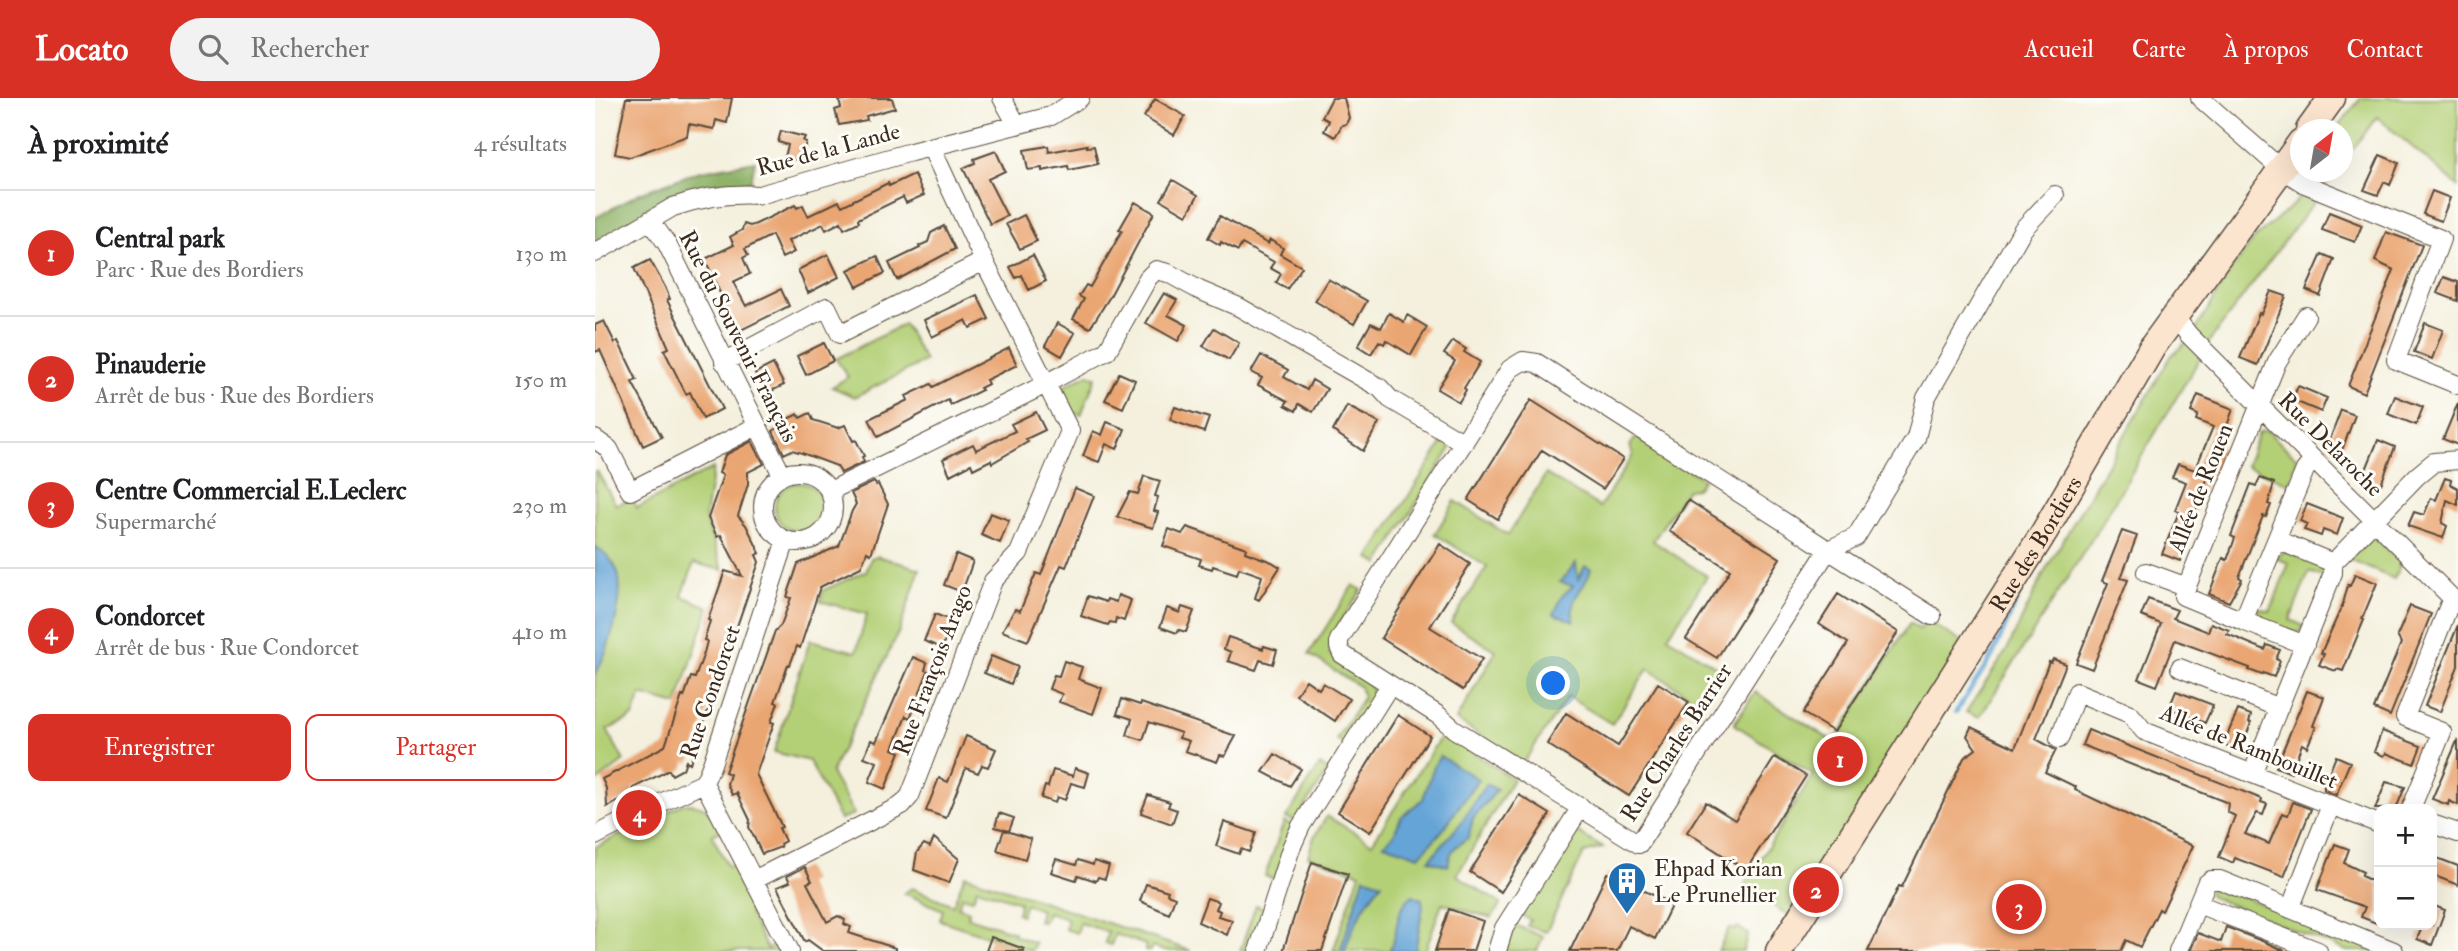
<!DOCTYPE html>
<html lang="fr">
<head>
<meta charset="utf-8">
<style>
  :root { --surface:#fff; --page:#f2f2f2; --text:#202124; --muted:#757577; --line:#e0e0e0; --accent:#d93025 }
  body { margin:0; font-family:"IM FELL Double Pica",serif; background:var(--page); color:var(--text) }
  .controls { position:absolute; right:21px; bottom:21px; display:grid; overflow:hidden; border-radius:14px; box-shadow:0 7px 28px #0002 }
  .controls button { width:63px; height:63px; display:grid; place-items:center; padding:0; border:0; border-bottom:2px solid var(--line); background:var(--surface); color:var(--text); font:35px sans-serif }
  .compass { position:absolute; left:1695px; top:21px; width:63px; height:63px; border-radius:50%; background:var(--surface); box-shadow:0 7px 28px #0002; rotate:31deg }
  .you { position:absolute; left:959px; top:586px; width:24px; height:24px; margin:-18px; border:5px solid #fff; border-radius:50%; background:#1a73e8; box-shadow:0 0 0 10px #1a73e833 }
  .badge { display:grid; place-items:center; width:46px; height:46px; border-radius:50%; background:var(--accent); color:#fff; font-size:23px; font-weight:700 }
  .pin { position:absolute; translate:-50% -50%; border:4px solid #fff; box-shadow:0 2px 7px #0006 }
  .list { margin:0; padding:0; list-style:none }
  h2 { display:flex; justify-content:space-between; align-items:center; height:91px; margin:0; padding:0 28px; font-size:30px }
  h2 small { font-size:23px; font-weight:400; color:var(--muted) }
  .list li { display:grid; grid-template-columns:46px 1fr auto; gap:21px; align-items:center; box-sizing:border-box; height:126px; padding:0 28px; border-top:2px solid var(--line) }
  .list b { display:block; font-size:26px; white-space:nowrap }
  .list p { margin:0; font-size:23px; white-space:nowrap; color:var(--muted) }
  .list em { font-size:23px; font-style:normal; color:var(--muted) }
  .actions { display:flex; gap:14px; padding:21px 28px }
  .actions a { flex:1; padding:16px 0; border:2px solid var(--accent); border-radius:14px; text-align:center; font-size:24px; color:var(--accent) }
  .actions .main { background:var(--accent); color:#fff }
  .icon { flex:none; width:38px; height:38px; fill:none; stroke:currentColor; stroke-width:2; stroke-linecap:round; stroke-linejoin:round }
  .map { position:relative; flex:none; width:1863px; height:853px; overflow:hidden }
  header { display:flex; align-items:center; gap:42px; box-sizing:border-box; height:98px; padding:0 35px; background:var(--accent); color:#fff }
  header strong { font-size:33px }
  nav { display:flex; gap:38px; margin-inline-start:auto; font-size:24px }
  .search { width:490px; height:63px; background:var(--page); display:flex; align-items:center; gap:18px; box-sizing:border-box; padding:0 24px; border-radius:38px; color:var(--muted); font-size:26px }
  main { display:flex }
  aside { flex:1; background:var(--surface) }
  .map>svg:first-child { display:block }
  .green { fill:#b4d077; stroke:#787d4a; stroke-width:2 }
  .forest { fill:#8fb268; stroke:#656e43; stroke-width:2 }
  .water { fill:#65a4d7; stroke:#50677a; stroke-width:2 }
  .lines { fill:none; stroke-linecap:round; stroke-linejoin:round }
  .stream { stroke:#65a4d7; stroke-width:4.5 }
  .building { fill:#eaa672 }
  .street-casing { stroke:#57483b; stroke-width:20 }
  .secondary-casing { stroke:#57483b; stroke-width:29 }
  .street { stroke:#fff; stroke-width:18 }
  .secondary { stroke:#fce5cf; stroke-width:26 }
  .labels { text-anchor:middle; stroke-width:6; stroke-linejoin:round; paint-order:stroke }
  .street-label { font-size:23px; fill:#3b2a1e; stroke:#fdfcf7 }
  .poi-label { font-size:23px; fill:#3b2a1e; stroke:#fdfcf7; text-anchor:start }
</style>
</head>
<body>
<header>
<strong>Locato</strong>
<div class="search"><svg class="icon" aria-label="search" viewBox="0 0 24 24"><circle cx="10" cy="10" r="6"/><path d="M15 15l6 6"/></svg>Rechercher</div>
<nav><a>Accueil</a><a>Carte</a><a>À propos</a><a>Contact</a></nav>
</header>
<main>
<aside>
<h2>À proximité<small>4 résultats</small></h2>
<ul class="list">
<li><span class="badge">1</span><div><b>Central park</b><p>Parc · Rue des Bordiers</p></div><em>130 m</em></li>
<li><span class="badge">2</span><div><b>Pinauderie</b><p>Arrêt de bus · Rue des Bordiers</p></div><em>150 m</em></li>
<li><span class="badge">3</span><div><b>Centre Commercial E.Leclerc</b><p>Supermarché</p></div><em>230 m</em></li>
<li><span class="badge">4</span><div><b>Condorcet</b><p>Arrêt de bus · Rue Condorcet</p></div><em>410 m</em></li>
</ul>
<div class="actions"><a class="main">Enregistrer</a><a>Partager</a></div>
</aside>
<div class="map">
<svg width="1863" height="853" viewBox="0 0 1863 853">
  <rect width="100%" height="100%" fill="#fdfcf7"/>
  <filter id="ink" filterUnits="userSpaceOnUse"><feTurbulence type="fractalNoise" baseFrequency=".0143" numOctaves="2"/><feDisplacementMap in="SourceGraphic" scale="14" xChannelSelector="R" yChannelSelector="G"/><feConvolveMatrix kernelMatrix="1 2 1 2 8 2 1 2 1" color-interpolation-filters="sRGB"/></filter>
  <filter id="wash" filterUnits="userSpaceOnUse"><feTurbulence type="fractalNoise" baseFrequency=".00686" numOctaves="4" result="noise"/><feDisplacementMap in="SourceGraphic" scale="28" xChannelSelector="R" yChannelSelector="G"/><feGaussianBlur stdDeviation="1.57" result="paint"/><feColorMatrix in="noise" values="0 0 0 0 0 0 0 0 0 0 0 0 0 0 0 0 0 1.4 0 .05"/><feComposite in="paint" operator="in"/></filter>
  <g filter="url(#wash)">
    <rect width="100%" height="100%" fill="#f4f0dd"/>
    <path class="green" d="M1766,0H1863V88L1782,19L1748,64V32L1741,31Z
      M1720,74H1741L1617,240L1502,433L1384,620L1371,614L1412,552L1449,475L1576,258L1596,240L1637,171L1660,140L1700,105Z
      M309,226L330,263L260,299L237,289L253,279L241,261Z
      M493,276L501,279L486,317L475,313L469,298V288Z
      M1669,333L1673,334L1702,360L1695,386L1651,368L1664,334Z
      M1041,339L1108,381L1102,390L1092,391L1058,443L1112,478L1073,539L1127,572L1106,605L1053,571L1017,626L973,599L928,665L861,622L901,553L856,525L892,469L840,436L860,403L913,437L951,376L1005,409L1038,357L1035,348Z
      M850,341L856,350L784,466L774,460Z
      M118,370L110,420L128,472L99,465L87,498L114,509L82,607L46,597L38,619L12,632L29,663L0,685V373H2L21,407L37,400L42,410Z
      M180 409a24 24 0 1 1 48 0a24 24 0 1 1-48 0Z
      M1779,441L1786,445L1806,465L1799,481L1752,461L1772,443Z
      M1690,453L1721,465L1728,471V479L1714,474L1695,522L1709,528L1705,534C1690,535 1662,525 1661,509L1675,513L1694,465L1680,460Z
      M282,458L325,471L304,533L236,675L259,716L245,722L214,663L179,654L215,542L261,554L272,516L225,503L229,492L271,473L276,460Z
      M758,487L767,492C756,510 733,534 735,556L774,583L778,600L750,647L741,642L768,600L765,589L714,556Z
      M1331,522L1371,547L1195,818L1153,792L1155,789L1150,786L1218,677L1139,626L1160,594L1239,644L1315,525L1325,532Z
      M848,635L918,681L862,777L906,806L896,820L847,805L830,853H738L765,775L713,758L719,739L732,718L777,745Z
      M725,667L733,673L701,723L691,720Z
      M88,706C111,705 116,713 126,733L117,737L133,769L141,765L165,809L154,815L172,851L182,845L187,853H0V749Z
      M689,724L699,728L680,781L670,778Z
      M980,733L1008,750L989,755L951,834L932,828L935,822L926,817Z
      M370,777L596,853H569L557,849L555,853H550L551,847L520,836L516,847L510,845L513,834L485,825L482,835L470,831L473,821L452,814L448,824L443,823L446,812L430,806L426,817L422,815L425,804L382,790L378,801L367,798L363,809L374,813L373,819L419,834L418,837L440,845L436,853L345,822L348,812L309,795L317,790L358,807Z
      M1621,788L1784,853H1752L1616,799L1613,794Z
      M661,807L670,811L656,853H645Z
      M920,827L948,839L942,853H909Z
      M1143,829L1153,836L1148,853H1123L1134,830L1140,832Z"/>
    <path class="forest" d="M160,63L156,83L72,110L0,149V120L45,95L102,74Z"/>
    <path class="water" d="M0,448C10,454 17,461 22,472C32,499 13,553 0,578Z
      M981,465L983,482L990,468L996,471C990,494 972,498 979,523L959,516L967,498L978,488L965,484Z
      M845,658L883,681L847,733L824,758L789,746L799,736L806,719L828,701L839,668Z
      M891,686L902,692L878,720L874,739C860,750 856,749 853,768L834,762L865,726Z
      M769,779L787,785C769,806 757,827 750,853H745Z
      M818,797L827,801L828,809L820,853H794C805,834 798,811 818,797Z"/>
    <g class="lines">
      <path class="stream" d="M1361,614L1398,557L1425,495"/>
    </g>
    <g id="blocks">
      <path class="building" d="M31,0H137L132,25L121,22L119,31L94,26L92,38L35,59L20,56Z
        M256,0H297L300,10L271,18L272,22L244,27L240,12L246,10L244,3Z
        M737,0H749L754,20L751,26L747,27L740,39L729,33L734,23L727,19Z
        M560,1L590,18L579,37L549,19Z
        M186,33L210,39L208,43L211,44L206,63L190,59L193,47L183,44Z
        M492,47V49L499,48L503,66L474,72L473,68L447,73V70L433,72L429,52L453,48L454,54Z
        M401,53L410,73L393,81L412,118L395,126L368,70L380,65L379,61Z
        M1785,57L1804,65L1795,87L1789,84L1783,97L1769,92Z
        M319,76L329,97L311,105L308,99L263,121L264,124L249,131L246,124L231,132L228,126L193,143L199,154L187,160L177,137L150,151L153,157L148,160L155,176L138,184L151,208L186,191L194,208L142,234L110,161L139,147L135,139L147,132L149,126L155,128L161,126L200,107L202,110L208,107L213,118L244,103L247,108L293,85L294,88Z
        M578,82L603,97L592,117L566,102Z
        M1837,93L1855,100L1846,123L1828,116Z
        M540,104L559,115L514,200L495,230L478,221L489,201L484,198L491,187L495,189L527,133L524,132Z
        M1734,114L1767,127L1760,144L1727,132Z
        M429,117L442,143L425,151L411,126Z
        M625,118L673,146L675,142L688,150L685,156L707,169L692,191L681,185L686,176L675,170L679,164L647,146L643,153L626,144L625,147L613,140Z
        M349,128L360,151L302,182L294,165L325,150L324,148L333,144L336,135Z
        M1791,134L1827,147L1769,295L1753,288L1799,172L1780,163Z
        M233,156L244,179L213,195L203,172Z
        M1727,156L1739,161L1725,198L1711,192Z
        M438,157L451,183L434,192L427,177L421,180L415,169Z
        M282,158L290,175L262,189L253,172Z
        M55,162L70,189L75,201L72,202L127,311L108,321L95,294L91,296L69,252L74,250L39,170Z
        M1849,179L1863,184V203L1842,195Z
        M733,181L772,203L759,226L720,203Z
        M1676,193L1691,198L1663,267L1645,260L1664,215L1666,216Z
        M569,195L582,202L573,217L592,227L583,243L551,225Z
        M382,197L394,221L375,230L371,222L337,239L329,222Z
        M794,215L809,224L812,217L832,229L816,257L791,242L789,246L784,243L776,256L763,248L776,225L786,230Z
        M9,223L20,245L23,243L42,282L37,284L67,339L48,348L5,252L0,254V227Z
        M462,225L480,235L467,258L450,248Z
        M1830,225L1848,232L1837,261L1819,254Z
        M619,230L644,245L634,262L608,248Z
        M858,243L871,251L869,254L885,264L869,290L871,292L864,304L842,291L860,263L849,256Z
        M229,245L238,263L211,277L202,258Z
        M414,250L422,267L391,282L393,286L385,290L387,292L356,307L353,302L283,339L274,321L313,302L311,298L336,286L338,289Z
        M666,257L693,272L689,279L712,292L717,282L732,291L718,314L704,306L701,313L690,307L693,303L663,287L667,280L656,274Z
        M178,266L189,287L170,296L160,275Z
        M524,275L540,282L528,310L510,302Z
        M1703,288L1732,300L1726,314L1697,302Z
        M1603,297L1638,311L1624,350L1629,352L1617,380L1613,379L1594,429L1598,430L1585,463L1567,456L1584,414L1580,412L1591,384L1577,379L1583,366L1600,372L1618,329L1601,322L1603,317L1596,314Z
        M1800,298L1828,309L1821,327L1793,316Z
        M936,302L1028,361L1008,391L947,352L903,421L873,402Z
        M1863,305V347L1848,341Z
        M752,308L784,325L768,353L738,333Z
        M580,309L614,320L609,334L575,322Z
        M1746,312L1760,317L1746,355L1732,349Z
        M441,314L450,332L431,341L433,344L397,365L396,362L378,371L376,366L355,377L348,361L378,346L381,352L420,333L416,326Z
        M215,315L218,322L243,330L250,327L258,343L261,342L269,358L267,359L269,364L246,375L242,368L207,355L197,352L189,356L178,333L188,326V323L203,316L205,320Z
        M512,324L530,331L522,351L511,346L504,364L488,358L498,333L507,337Z
        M1783,342L1800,349L1786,386L1768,379Z
        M157,343L169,366L153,374V386L143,418L151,427L165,455L161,457L164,464L95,665L91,663L88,671L77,677L74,672L38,690V696L12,709L11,690L7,681L70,648L87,598L89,599L96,579L100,580L109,555L112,543L109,542L115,523L113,522L130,473L147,478L126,437L122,439L113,420L128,377L124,375L130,357Z
        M549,378L565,383L560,398L563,399L559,413L563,414L558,430L522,419L535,394L543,396Z
        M1665,380L1679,385L1673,406L1676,407L1671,419L1668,418L1644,479L1647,481L1634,504L1614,496L1628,460L1632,462L1640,440L1636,438L1656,386L1661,388Z
        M1850,380L1856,382L1855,386L1863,390V407L1852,402L1847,425L1852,428L1848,440L1813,428L1819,414L1829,417L1836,400L1841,402Z
        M279,384L281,387L283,386L293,406L276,456L272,454L266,469L225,489L205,550L202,548L195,567H193L180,604L183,605L176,624L179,625L161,676L187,729L184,730L190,743L185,746L186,749L167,756L154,729L155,722L142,695L137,697L132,686L135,676L130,674L180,533L186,527L196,500L192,499L203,466L244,448L257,413L261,406L256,395Z
        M480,390L499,398L471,469L466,467L433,543L407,533L420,511L425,513L441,475L446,477Z
        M1093,402L1185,460L1122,560L1091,541L1135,472L1074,433Z
        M1712,406L1748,420L1742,437L1728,432L1726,438L1709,432L1712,426L1705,423Z
        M395,415L414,422L405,445L386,437Z
        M592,429L651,450L650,454L677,464L685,469L664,502L660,500L667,478L644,470L642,476L618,468L617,471L604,467L606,461L568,448L574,431L587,436Z
        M1527,433L1542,438L1526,480L1533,482L1497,571L1481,565L1513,485L1507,483Z
        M845,446L875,466L835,529L887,561L868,592L786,540Z
        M361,456L378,463L367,494L349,487Z
        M1760,476L1782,485L1767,521L1769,522L1748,573L1742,571L1741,573L1724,567L1729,556L1726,555L1748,506L1753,487L1755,488Z
        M1243,496L1303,534L1239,634L1208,615L1253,545L1224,526Z
        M523,497L536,502L529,523L521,520L520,525L515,524L513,527L486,518L493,498L511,504L512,501L521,504Z
        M1553,501L1582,512L1578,520L1613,534L1616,525L1634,532L1632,536L1670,552L1672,547L1685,552L1681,561L1685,563L1679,579L1668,575L1667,577L1654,572L1655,570L1580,542L1562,588L1544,581L1566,526L1546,518Z
        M1815,508L1836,516L1795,618L1779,611L1806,545L1802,538Z
        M587,509L599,513L591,534L584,532L582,535L565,529L572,510L585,515Z
        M340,516L357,523L347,550L329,543Z
        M1863,527V568L1845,614L1830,608Z
        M633,539L668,551L669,548L682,552L678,566L665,562L661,572L633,563L636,554L629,551Z
        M396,558L423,569L416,586L389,575Z
        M318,559L332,565L330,572L333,573L315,620L311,618L298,651L305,654L290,691L274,684L282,664L269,659L276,642L281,644Z
        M1458,561L1471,566L1441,641L1461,652L1450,674L1481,689L1480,692L1598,748L1567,813L1564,811L1545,849L1531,842L1526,853H1273L1304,788L1307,789L1369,660L1381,651L1372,638L1376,629L1420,650L1454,564L1456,565Z
        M469,563L487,569L483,581L507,590L498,616L464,604L467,596L454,591L459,577L464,578Z
        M711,582L724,591L728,585L754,601L740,623L701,597Z
        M1063,585L1094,604L1034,698L952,646L971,615L1023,648Z
        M1581,593L1618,607L1610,625L1574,610Z
        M1712,593L1729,599L1718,628L1721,629L1712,649L1707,646L1696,675L1681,669Z
        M527,601L545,607L546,605L641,638L630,658L625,657L622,664L590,653L594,643L584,640L586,635L554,624L548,642L532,637L537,621L522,616Z
        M1643,612L1656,617L1654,624L1656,625L1645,654L1628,647Z
        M803,617L835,638L775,734L743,714Z
        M1493,632L1667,701L1666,704L1672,706L1668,717L1662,715L1650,736L1674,746L1687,715L1693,717L1698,704L1716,711L1689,779L1640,760L1638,765L1624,759L1640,718L1632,714L1633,705L1487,647Z
        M1787,633L1826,648L1819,666L1791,655L1789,658L1779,654Z
        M371,638L401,651L393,669L387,667L383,675L371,670L351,720L331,713L344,680L353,684Z
        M1863,641V707L1854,703L1853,707L1837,701Z
        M680,656L706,671L695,688L668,674Z
        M1741,658L1755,664L1741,697L1729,692V688Z
        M1180,659L1211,678L1151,772L1092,734L1111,704L1140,722Z
        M480,670L494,675L490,689L476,685L470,702L462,699L460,705L446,700L450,688L453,689L458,672L478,678Z
        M1791,684L1810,689L1801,711H1780Z
        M553,697L575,704L573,709L582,712L577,726L546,715Z
        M924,697L955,716L906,794L875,774Z
        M404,715L419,720L414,733L400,729Z
        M629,724L661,735L654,754L646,751L644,756L621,748Z
        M409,732L436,741L430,761L402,752Z
        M339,740L364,761L354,785L319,772L322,754L329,746L335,749Z
        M1740,746L1754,751L1749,765L1768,774L1766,778L1784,786V815L1781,825L1766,819L1770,809L1722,792Z
        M1842,760L1863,768V787L1837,777Z
        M461,761L481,767L483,762L498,767L499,763L514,768L510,781L503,779L501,783L483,777L481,782L456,774Z
        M717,764L753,776L727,853H688Z
        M210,769L217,783L212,785L232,824L243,818L250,822L249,826L256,829L254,835L300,850V853H228L213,842L210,844L182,789L195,784L192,778Z
        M1012,775L1077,806L1060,841L1034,828L1022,853H975Z
        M551,786L573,793L572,796L580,799L574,816L545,803Z
        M612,800L624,804L621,811L625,813L623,818L637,822L632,837L603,824Z
        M1837,807L1850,812L1837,847L1822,841L1828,827H1837Z
        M854,811L888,823L878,853H840Z
        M1631,829L1672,845L1690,853H1595L1603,835L1626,844Z
        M396,839L429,851V853H391Z"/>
    </g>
  </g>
  <g filter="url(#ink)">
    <use href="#blocks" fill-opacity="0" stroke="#57483b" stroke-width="2"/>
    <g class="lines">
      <g class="street-casing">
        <path id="street" d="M407,0L422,27
          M1605,0L1686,71L1710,86L1846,141L1801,262L1863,287
          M55,122L72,146L187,377
          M0,155L78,109C107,99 133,95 164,97L316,54L456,18L485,0
          M1579,218L1594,237L1863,506
          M928,263L942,265L1233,452L1044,746L859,631L843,617L747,556L744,549V542L915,271Z
          M129,264L232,209L245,236L389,163
          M0,341L14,351L35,393L162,328
          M168 409a35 35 0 1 1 70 0a35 35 0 1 1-70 0Z
          M235,393L439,292L512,253L553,180L561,172L573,175L604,192L644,209L785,290L795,301L869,345
          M1682,442L1738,465
          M1233,452L1261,439L1321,340L1331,300L1428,131L1460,97
          M1233,452L1337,518
          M1551,474L1592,489
          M1648,523L1588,498L1682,264L1711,218
          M1710,547L1648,523L1710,372L1718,362
          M1585,570L1684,610
          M1464,641L1482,594L1535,616L1549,633L1784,726
          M1657,676L1738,475V465L1822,378L1839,364L1863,362
          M109,685L195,853
          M1816,711L1847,634L1810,619L1857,500
          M1837,726L1863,735
          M0,738L44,715L109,685L117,666L191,442
          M159,782L307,707L315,698L398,483L424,455L475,333L389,163L336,49
          M1603,806L1723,853
          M1695,811L1736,707
          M663,853L696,750L706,728L795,587
          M902,853L909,830L986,709
          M1583,853L1611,786L1616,782H1625L1799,853"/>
      </g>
      <g class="secondary-casing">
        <g id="secondary">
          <path d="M1714,32L1737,0"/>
          <path id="s1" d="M1184,853L1448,436L1558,248L1706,44"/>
        </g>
      </g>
      <use href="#street" class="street"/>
      <use href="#secondary" class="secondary"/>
    </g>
  </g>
  <defs>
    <g id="building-pin" transform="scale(2.0125)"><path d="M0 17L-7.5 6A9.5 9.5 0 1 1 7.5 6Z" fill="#1f6fb2" stroke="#fdfcf7"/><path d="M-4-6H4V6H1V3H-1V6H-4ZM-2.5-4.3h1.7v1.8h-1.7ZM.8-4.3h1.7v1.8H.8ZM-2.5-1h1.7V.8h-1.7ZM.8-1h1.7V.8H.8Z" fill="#fff"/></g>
  </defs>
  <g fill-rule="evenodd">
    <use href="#building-pin" x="1032" y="783"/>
  </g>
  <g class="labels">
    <g class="street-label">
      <text transform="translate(233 51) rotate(-15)" y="8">Rue de la Lande</text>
      <text transform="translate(144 238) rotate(63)" y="8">Rue du Souvenir Français</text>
      <text transform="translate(1736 346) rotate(45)" y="8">Rue Delaroche</text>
      <text transform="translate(1605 390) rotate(-68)" y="8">Allée de Rouen</text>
      <text dy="8" stroke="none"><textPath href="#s1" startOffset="481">Rue des Bordiers</textPath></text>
      <text transform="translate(337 572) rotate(-69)" y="8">Rue François Arago</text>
      <text transform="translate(115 594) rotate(-71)" y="8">Rue Condorcet</text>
      <text transform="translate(1081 644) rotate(-57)" y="8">Rue Charles Barrier</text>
      <text transform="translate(1654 648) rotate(22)" y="8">Allée de Rambouillet</text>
    </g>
    <g class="poi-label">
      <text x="1059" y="778">Ehpad Korian<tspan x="1059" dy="26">Le Prunellier</tspan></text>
    </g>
  </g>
</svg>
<div class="controls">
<button>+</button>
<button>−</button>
</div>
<svg class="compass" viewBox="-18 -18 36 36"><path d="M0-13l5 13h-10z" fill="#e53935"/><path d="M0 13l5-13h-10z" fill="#757577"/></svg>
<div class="you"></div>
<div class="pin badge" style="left:1245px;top:661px">1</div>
<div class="pin badge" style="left:1221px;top:792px">2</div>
<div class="pin badge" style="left:1424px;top:809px">3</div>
<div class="pin badge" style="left:44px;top:715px">4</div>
</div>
</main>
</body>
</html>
